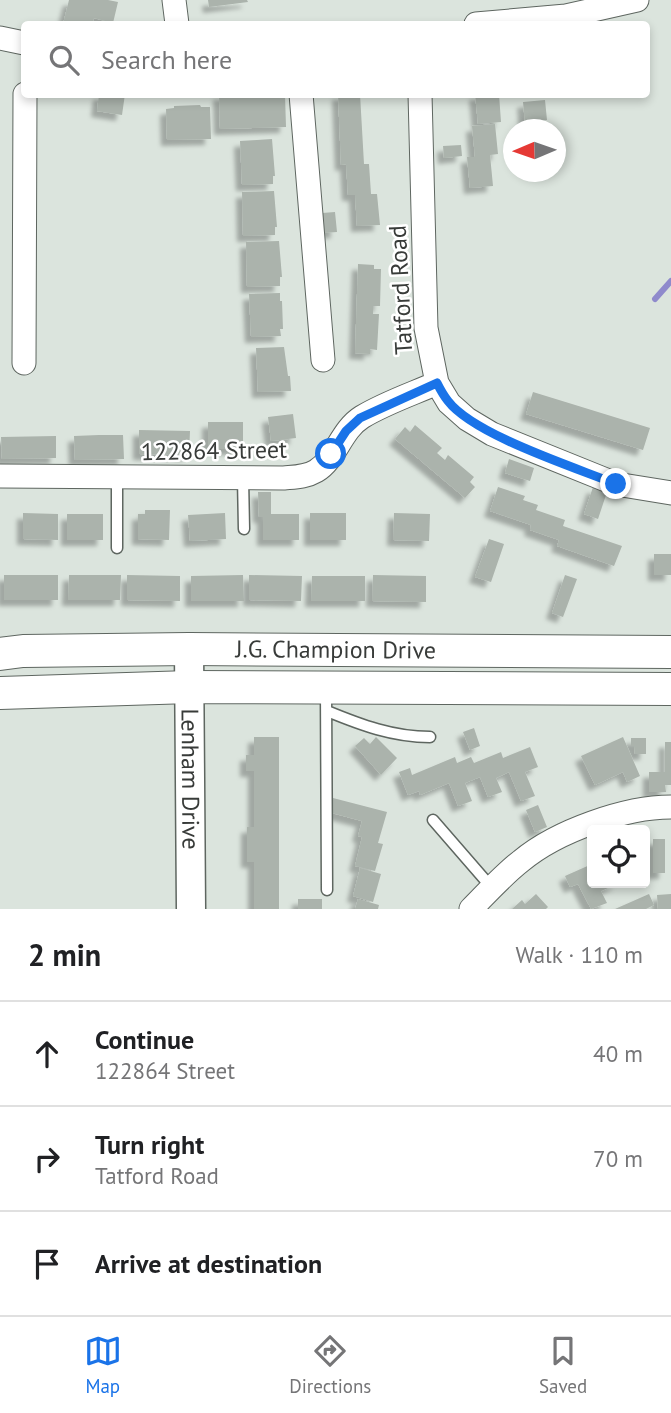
<!DOCTYPE html>
<html lang="en">
<head>
<meta charset="utf-8">
<style>
  :root { --surface:#fff; --page:#f6f6f6; --text:#202124; --muted:#757577; --line:#e0e0e0; --accent:#1a73e8 }
  body { margin:0; font-family:"PT Sans",sans-serif; background:var(--page); color:var(--text) }
  .controls { position:absolute; right:21px; bottom:21px; display:grid; overflow:hidden; border-radius:7px; box-shadow:0 4px 10px #0003 }
  .controls button { width:63px; height:63px; display:grid; place-items:center; padding:0; border:0; border-bottom:2px solid var(--line); background:var(--surface); color:var(--text); font:35px sans-serif }
  .compass { position:absolute; left:503px; top:119px; width:63px; height:63px; border-radius:50%; background:var(--surface); box-shadow:0 4px 10px #0003; rotate:268deg }
  .stop { position:absolute; width:21px; height:21px; margin:-16px; border:5px solid #1a73e8; border-radius:50%; background:#fff }
  .stop.end { background:#1a73e8; border-color:#fff; box-shadow:0 2px 7px #0008 }
  .list { margin:0; padding:0; list-style:none }
  h2 { display:flex; justify-content:space-between; align-items:center; height:91px; margin:0; padding:0 28px; font-size:30px }
  h2 small { font-size:23px; font-weight:400; color:var(--muted) }
  .list li { display:grid; grid-template-columns:46px 1fr auto; gap:21px; align-items:center; box-sizing:border-box; height:105px; padding:0 28px; border-top:2px solid var(--line) }
  .list b { display:block; font-size:26px; white-space:nowrap }
  .list p { margin:0; font-size:23px; white-space:nowrap; color:var(--muted) }
  .list em { font-size:23px; font-style:normal; color:var(--muted) }
  .icon { flex:none; width:38px; height:38px; fill:none; stroke:currentColor; stroke-width:2; stroke-linecap:round; stroke-linejoin:round }
  .map { position:relative; flex:none; width:671px; height:909px; overflow:hidden }
  .search { position:absolute; background:var(--surface); box-shadow:0 4px 10px #0003; left:21px; right:21px; top:21px; height:77px; display:flex; align-items:center; gap:18px; box-sizing:border-box; padding:0 24px; border-radius:7px; color:var(--muted); font-size:26px }
  .sheet { height:406px; background:var(--surface) }
  nav { display:flex; justify-content:space-around; align-items:center; box-sizing:border-box; height:98px; border-top:2px solid var(--line); background:var(--surface); font-size:19px; color:var(--muted) }
  nav a { display:grid; justify-items:center; gap:4px }
  nav .on { color:var(--accent) }
  .map>svg:first-child { display:block }
  .lines { fill:none; stroke-linecap:round; stroke-linejoin:round }
  .stream { stroke:#8f8acc; stroke-width:6 }
  .building { fill:#abb3ac; filter:url(#shadow) }
  .service-casing { stroke:#5e6660; stroke-width:13 }
  .minor-casing { stroke:#5e6660; stroke-width:25 }
  .tertiary-casing { stroke:#5e6660; stroke-width:31 }
  .secondary-casing { stroke:#5e6660; stroke-width:34 }
  .service { stroke:#fff; stroke-width:10 }
  .minor { stroke:#fff; stroke-width:23 }
  .tertiary { stroke:#fff; stroke-width:28 }
  .secondary { stroke:#fff; stroke-width:32 }
  .route { stroke:#1a73e8; stroke-width:9 }
  .labels { text-anchor:middle; stroke-width:5; stroke-linejoin:round; paint-order:stroke }
  .street-label { font-size:24px; fill:#383b39; stroke:#fff }
</style>
</head>
<body>
<div class="map">
<svg width="671" height="909" viewBox="0 0 671 909">
  <defs>
    <filter id="shadow"><feDropShadow dx="-6" dy="6" stdDeviation="2" flood-color="#0004"/></filter>
  </defs>
  <rect width="100%" height="100%" fill="#dbe4dd"/>
  <g class="lines">
    <path class="stream" d="M655,299L671,281"/>
  </g>
  <path class="building" d="M69,0H108L118,2L113,23L94,18L92,24H63Z
    M208,0H247L248,2L209,7Z
    M99,94H125L122,115L97,111Z
    M219,94H233V97H249V94L285,95L286,127L220,129Z
    M338,94H360L364,164H369L371,194H377L380,225L357,226L355,195H348L346,164L341,165Z
    M475,94H499L501,122L478,124Z
    M545,100L547,120L525,123L523,102Z
    M200,105L201,107H210L211,139L167,140L166,109L174,108V106Z
    M495,124L498,154L490,155L493,186L470,188L467,157H475L472,126Z
    M272,139L275,176H273V184L242,185L240,141Z
    M461,145L462,156L444,158L443,146Z
    M274,191L277,227H275V235L243,236L242,192Z
    M335,212L337,232L324,233L322,213Z
    M279,241L282,277H280V286L247,287L246,242Z
    M358,264L374,265V269H381L380,306H373V314H379L377,350L370,349V354L355,353Z
    M280,293V301H282L283,329H280L281,336L251,337L249,294Z
    M284,347L288,376H290L291,391L258,392L256,348Z
    M533,392L650,428L643,450L526,414Z
    M293,414L296,438L271,441L268,417Z
    M208,422H243V449H208Z
    M415,425L442,448L437,453L445,460L448,455L474,477L470,482L475,487L465,498L395,439L405,427L410,432Z
    M139,430L190,431L189,455L139,454Z
    M99,435H123L124,459L75,460L74,436Z
    M56,436V458L2,459L1,437Z
    M509,459L534,468L530,481L505,473Z
    M498,487L525,496L523,500L538,505L536,510L565,520L563,526L622,546L614,566L557,546L559,540L530,530L531,525L490,511Z
    M593,487L607,492L598,519L584,514Z
    M258,492H271V514H299V540H263V517H259Z
    M145,510H170L169,540L138,539V514H145Z
    M23,513L58,514V540L23,539Z
    M225,513L226,539L190,541L188,515Z
    M310,513H346V540H310Z
    M394,513L430,514L429,541L393,540Z
    M67,514H103V540H67Z
    M489,539L504,544L491,582L475,577Z
    M654,554H671V575H654Z
    M4,575H58V600H4Z
    M69,575H121L120,600H68Z
    M127,575L180,576V601L127,600Z
    M243,575L244,601H191V576Z
    M249,575L302,576L301,601L249,600Z
    M373,575L426,576V602L372,601Z
    M565,575L577,579L563,617L552,613Z
    M312,576H365V601H311Z
    M474,728L480,746L470,750L463,732Z
    M254,737H279V909H254V862H247V827H254V771H246V755H254Z
    M376,737L397,758L381,775L355,746L364,738L370,744Z
    M623,737L640,776L627,782L623,772L595,785L581,756Z
    M631,738H646V754H635L634,746H631Z
    M665,742H671V785H665L666,792H649V772H665Z
    M530,747L538,767L525,772L535,796L521,801L509,772L496,778L502,792L488,797L480,777L465,783L472,801L458,806L449,783L420,795L419,791L408,795L399,772L410,768L412,775L455,757L457,763L471,757L474,763L501,752L503,758Z
    M333,798L387,812L378,843L383,844L375,871L355,866L362,837L358,836L362,821L332,813Z
    M538,805L547,827L535,832L526,810Z
    M653,839H665V873H653Z
    M592,864V883H620L601,891L607,903L591,909L578,884L570,887L565,876Z
    M360,868L381,874L373,902L353,896Z
    M536,894L548,907L546,909H512L522,900L525,904Z
    M649,894L654,905L646,909H615Z
    M671,894V909H658L657,895Z
    M298,899H322V909H298Z
    M358,899L379,905L378,909H355Z"/>
  <g class="lines">
    <g class="service-casing">
      <path id="service" d="M243,478L244,529
        M117,548V478
        M326,690L327,890
        M327,711C361,725 393,737 430,737
        M433,820L492,888"/>
    </g>
    <g class="minor-casing">
      <path id="minor" d="M174,0L177,24
        M476,24L566,16L637,0
        M0,38L24,43
        M301,94L323,360
        M420,94L426,328L437,383L449,403L467,419L492,434L616,484L671,493
        M24,363L25,94
        M0,476L284,478C294,477 306,477 316,471C336,459 341,430 362,417C385,403 412,394 437,383
        M471,909C487,893 503,875 521,861C557,831 625,807 671,807"/>
    </g>
    <g class="tertiary-casing">
      <g id="tertiary">
        <path id="s1" d="M189,649L191,909"/>
      </g>
    </g>
    <g class="secondary-casing">
      <g id="secondary">
        <path id="s2" d="M0,654L23,651L189,649L671,652"/>
        <path d="M0,693L190,687L671,689"/>
      </g>
    </g>
    <use href="#service" class="service"/>
    <use href="#minor" class="minor"/>
    <use href="#tertiary" class="tertiary"/>
    <use href="#secondary" class="secondary"/>
  </g>
  <g class="lines">
    <path class="route" d="M331,454L346,431L360,418L437,383C440,389 444,396 448,401C474,435 574,467 616,484"/>
  </g>
  <g class="labels">
    <g class="street-label">
      <text transform="translate(401 290) rotate(-93)" y="8">Tatford Road</text>
      <text transform="translate(214 451) rotate(-1)" y="8">122864 Street</text>
      <text dy="8" stroke="none"><textPath href="#s2" startOffset="336">J.G. Champion Drive</textPath></text>
      <text dy="8" stroke="none"><textPath href="#s1" startOffset="130">Lenham Drive</textPath></text>
    </g>
  </g>
</svg>
<div class="controls">
<button><svg class="icon" aria-label="locate" viewBox="0 0 24 24"><circle cx="12" cy="12" r="6"/><path d="M12 2v4M12 18v4M2 12h4M18 12h4"/></svg></button>
</div>
<svg class="compass" viewBox="-18 -18 36 36"><path d="M0-13l5 13h-10z" fill="#e53935"/><path d="M0 13l5-13h-10z" fill="#757577"/></svg>
<div class="stop" style="left:331px;top:454px"></div>
<div class="stop end" style="left:616px;top:484px"></div>
<div class="search"><svg class="icon" aria-label="search" viewBox="0 0 24 24"><circle cx="10" cy="10" r="6"/><path d="M15 15l6 6"/></svg>Search here</div>
</div>
<section class="sheet">
<h2>2 min<small>Walk · 110 m</small></h2>
<ul class="list">
<li><svg class="icon" aria-label="ahead" viewBox="0 0 24 24"><path d="M12 20V5M6 11l6-6 6 6"/></svg><div><b>Continue</b><p>122864 Street</p></div><em>40 m</em></li>
<li><svg class="icon" aria-label="right" viewBox="0 0 24 24"><path d="M7 20v-9h11M14 6l5 5-5 5"/></svg><div><b>Turn right</b><p>Tatford Road</p></div><em>70 m</em></li>
<li><svg class="icon" aria-label="arrive" viewBox="0 0 24 24"><path d="M6 21V4h12l-3 4 3 4H6"/></svg><div><b>Arrive at destination</b></div></li>
</ul>
</section>
<nav>
<a class="on"><svg class="icon" aria-label="map" viewBox="0 0 24 24"><path d="M3 6l6-2 6 2 6-2v14l-6 2-6-2-6 2zM9 4v14M15 6v14"/></svg>Map</a>
<a><svg class="icon" aria-label="directions" viewBox="0 0 24 24"><path d="M12 3l9 9-9 9-9-9zM9 14v-3h6M13 9l2 2-2 2"/></svg>Directions</a>
<a><svg class="icon" aria-label="saved" viewBox="0 0 24 24"><path d="M7 4h10v16l-5-4-5 4z"/></svg>Saved</a>
</nav>
</body>
</html>
